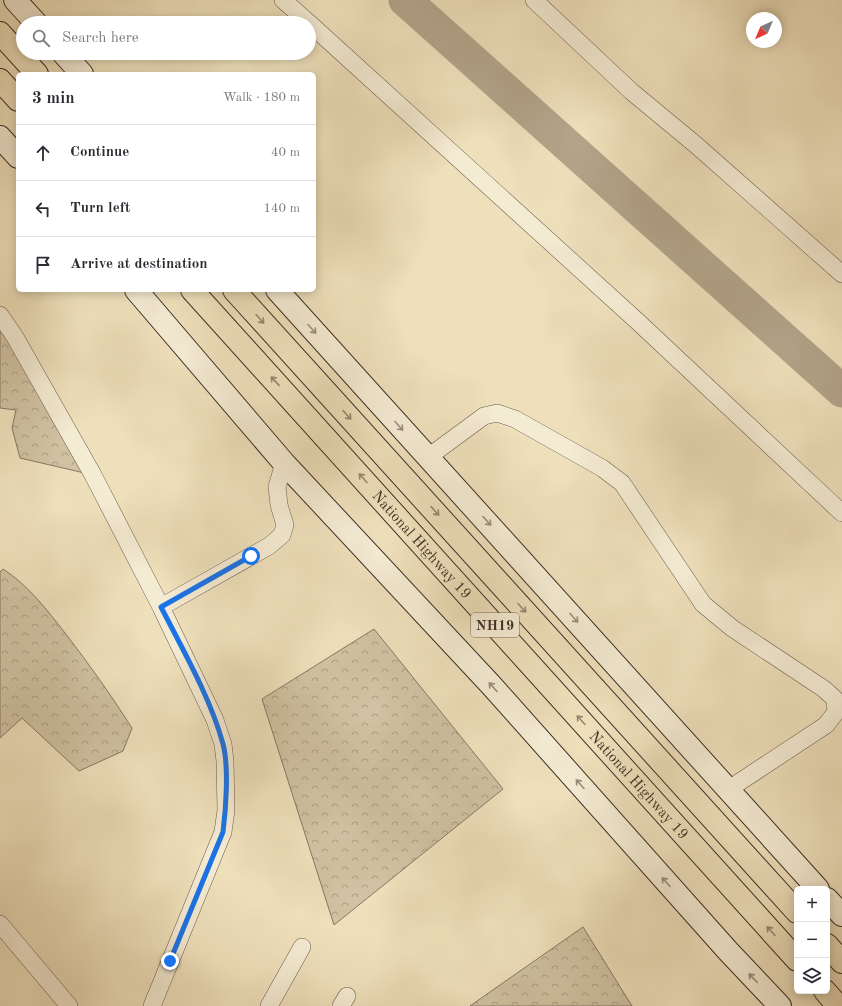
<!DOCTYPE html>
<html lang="en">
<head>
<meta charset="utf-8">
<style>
  :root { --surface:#fff; --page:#f2f2f3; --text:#2b2b33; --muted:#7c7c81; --line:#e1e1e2 }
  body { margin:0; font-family:"Old Standard TT",serif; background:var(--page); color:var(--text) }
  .controls { position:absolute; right:12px; bottom:12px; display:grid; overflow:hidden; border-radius:6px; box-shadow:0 2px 10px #0003 }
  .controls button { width:36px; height:36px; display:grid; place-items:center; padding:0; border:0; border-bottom:1px solid var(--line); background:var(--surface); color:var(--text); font:20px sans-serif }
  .compass { position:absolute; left:746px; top:12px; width:36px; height:36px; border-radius:50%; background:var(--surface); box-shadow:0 2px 10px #0003; rotate:224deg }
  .stop { position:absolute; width:12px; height:12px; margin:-9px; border:3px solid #1a73e8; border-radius:50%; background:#fff }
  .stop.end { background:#1a73e8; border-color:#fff; box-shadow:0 1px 4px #0008 }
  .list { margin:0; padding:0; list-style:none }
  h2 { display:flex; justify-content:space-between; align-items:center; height:52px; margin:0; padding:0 16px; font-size:17px }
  h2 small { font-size:13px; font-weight:400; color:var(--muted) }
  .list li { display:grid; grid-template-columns:26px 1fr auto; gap:12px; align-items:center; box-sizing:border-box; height:56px; padding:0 16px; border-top:1px solid var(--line) }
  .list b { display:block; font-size:15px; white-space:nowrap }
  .list em { font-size:13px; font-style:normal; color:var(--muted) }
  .icon { flex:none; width:22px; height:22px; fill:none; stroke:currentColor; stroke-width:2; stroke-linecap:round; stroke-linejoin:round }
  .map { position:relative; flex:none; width:842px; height:1006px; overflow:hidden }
  .search { position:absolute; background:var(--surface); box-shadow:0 2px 10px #0003; left:16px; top:16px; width:300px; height:44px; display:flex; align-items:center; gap:10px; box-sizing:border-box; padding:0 14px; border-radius:22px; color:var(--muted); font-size:15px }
  .panel { position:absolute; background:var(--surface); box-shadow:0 2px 10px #0003; left:16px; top:72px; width:300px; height:220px; border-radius:6px }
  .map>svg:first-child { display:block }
  .park { fill:url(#park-crowns); stroke:#877864 }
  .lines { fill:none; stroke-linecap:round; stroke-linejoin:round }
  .river { stroke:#b2a389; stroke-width:33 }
  .street-casing { stroke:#6a5a4c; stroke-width:18 }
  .secondary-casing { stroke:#3e2e27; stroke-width:24 }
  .highway-casing { stroke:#3e2e27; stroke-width:24 }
  .street { stroke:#f4ebd3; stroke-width:17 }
  .secondary { stroke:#f4ebd3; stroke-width:22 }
  .highway { stroke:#eee0bb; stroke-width:22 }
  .oneway { stroke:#968771 }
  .oneway2 { stroke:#998c7d }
  .route { stroke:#1a73e8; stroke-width:5 }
  .labels { text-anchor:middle; stroke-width:3; stroke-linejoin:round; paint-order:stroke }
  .shield { fill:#f4ebd3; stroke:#75675b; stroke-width:1 }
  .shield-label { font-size:14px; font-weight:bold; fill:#3e2e27 }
  .street-label { font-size:15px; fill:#3e2e27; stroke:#f4ebd3 }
</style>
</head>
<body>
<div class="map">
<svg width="842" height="1006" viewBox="0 0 842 1006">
  <defs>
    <pattern id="park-crowns" width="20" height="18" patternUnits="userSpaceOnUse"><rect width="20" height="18" fill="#d0c2a2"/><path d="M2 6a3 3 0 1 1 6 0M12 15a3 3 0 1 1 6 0" fill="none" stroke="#aa9e84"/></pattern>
  </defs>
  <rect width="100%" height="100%" fill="#eee0bb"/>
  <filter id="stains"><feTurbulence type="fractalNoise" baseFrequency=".005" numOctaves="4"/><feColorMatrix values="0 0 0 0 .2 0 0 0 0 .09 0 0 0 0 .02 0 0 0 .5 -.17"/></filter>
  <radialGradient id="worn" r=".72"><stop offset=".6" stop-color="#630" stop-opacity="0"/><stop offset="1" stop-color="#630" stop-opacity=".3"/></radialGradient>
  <path class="park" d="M0,322L93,475L20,458L12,428L16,410L0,408Z
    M3,569C28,585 47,610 65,633C89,664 111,695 132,728L123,751L79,771L22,718L0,738V572Z
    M374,629L503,789L334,925L262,699Z
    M583,927L632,1006H470Z"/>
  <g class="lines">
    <path class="river" d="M405,0L842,391"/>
    <g class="street-casing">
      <path id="street" d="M283,0L309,23
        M534,0L632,92L696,145L842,274
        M309,23L636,320L842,513
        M0,315L15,337L93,475L161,607L215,720L223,744L225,761L226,810L223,832L152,1006
        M427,458L484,416L497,413L515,419L602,468L622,483L703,604L732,628L824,689L835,699L836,712L826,725L738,783
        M161,607L269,546L282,535L285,525L279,505L277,487L284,463
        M0,924L69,1006
        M269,1006L302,947
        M341,1006L347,996"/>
    </g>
    <g class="secondary-casing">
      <path id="secondary" d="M15,0L36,23
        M63,53L82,74
        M0,137L18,157
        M136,290L284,463L491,685L728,951L780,1006
        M277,290L818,889
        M827,899L842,915"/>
    </g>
    <g class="highway-casing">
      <g id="highway">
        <path d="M0,33L37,74"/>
        <path d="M0,80L18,100"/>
        <path id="s1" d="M192,290L797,960"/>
        <path d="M234,290L797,912"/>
        <path d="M827,945L842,962"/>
        <path d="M825,991L838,1006"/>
      </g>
    </g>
    <use href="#street" class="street"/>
    <use href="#secondary" class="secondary"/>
    <use href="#highway" class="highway"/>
  </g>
  <defs><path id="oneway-shaft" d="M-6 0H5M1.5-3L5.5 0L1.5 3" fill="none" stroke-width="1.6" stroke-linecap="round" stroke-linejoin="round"/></defs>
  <g class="oneway">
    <use href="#oneway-shaft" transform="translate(260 319) rotate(48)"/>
    <use href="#oneway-shaft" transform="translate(275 381) rotate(-133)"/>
    <use href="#oneway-shaft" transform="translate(347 415) rotate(48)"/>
    <use href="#oneway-shaft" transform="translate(363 478) rotate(-132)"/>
    <use href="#oneway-shaft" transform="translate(435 511) rotate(48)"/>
    <use href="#oneway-shaft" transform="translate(522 608) rotate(48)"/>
    <use href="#oneway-shaft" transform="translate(581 720) rotate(-132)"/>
    <use href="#oneway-shaft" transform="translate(771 931) rotate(-132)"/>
  </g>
  <g class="oneway2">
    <use href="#oneway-shaft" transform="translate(312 329) rotate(48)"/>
    <use href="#oneway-shaft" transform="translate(399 426) rotate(48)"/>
    <use href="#oneway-shaft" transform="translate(487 521) rotate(48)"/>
    <use href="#oneway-shaft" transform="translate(574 618) rotate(48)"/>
    <use href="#oneway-shaft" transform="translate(493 687) rotate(-132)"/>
    <use href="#oneway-shaft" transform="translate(580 784) rotate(-132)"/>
    <use href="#oneway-shaft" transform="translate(666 882) rotate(-132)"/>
    <use href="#oneway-shaft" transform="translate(753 978) rotate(-134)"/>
  </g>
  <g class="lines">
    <path class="route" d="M170,961L223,832C226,808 229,767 223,744C211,699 182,648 161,607L251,556"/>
  </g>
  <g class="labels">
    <rect class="shield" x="471" y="613" width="48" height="24" rx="3"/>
    <g class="shield-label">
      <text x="495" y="630">NH19</text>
    </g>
    <g class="street-label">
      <text dy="5" stroke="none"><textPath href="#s1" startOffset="343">National Highway 19</textPath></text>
      <text dy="5" stroke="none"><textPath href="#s1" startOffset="667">National Highway 19</textPath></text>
    </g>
  </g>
  <rect width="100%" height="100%" filter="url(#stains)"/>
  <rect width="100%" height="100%" fill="url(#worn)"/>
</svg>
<div class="controls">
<button>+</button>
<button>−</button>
<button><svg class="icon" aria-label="layers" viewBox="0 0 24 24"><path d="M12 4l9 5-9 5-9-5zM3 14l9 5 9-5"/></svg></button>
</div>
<svg class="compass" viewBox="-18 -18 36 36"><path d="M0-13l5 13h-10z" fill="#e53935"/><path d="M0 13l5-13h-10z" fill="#7c7c81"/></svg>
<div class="stop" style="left:251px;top:556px"></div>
<div class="stop end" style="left:170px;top:961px"></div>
<div class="search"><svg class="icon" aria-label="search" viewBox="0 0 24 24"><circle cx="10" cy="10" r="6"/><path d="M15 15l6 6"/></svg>Search here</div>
<section class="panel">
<h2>3 min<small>Walk · 180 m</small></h2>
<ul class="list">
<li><svg class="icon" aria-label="ahead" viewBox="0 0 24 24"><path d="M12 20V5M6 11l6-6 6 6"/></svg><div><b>Continue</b></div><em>40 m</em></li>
<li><svg class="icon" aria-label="left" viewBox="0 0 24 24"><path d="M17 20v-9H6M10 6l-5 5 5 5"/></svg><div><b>Turn left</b></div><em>140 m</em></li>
<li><svg class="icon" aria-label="arrive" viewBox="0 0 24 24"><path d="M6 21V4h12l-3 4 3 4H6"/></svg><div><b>Arrive at destination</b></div></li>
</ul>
</section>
</div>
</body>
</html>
